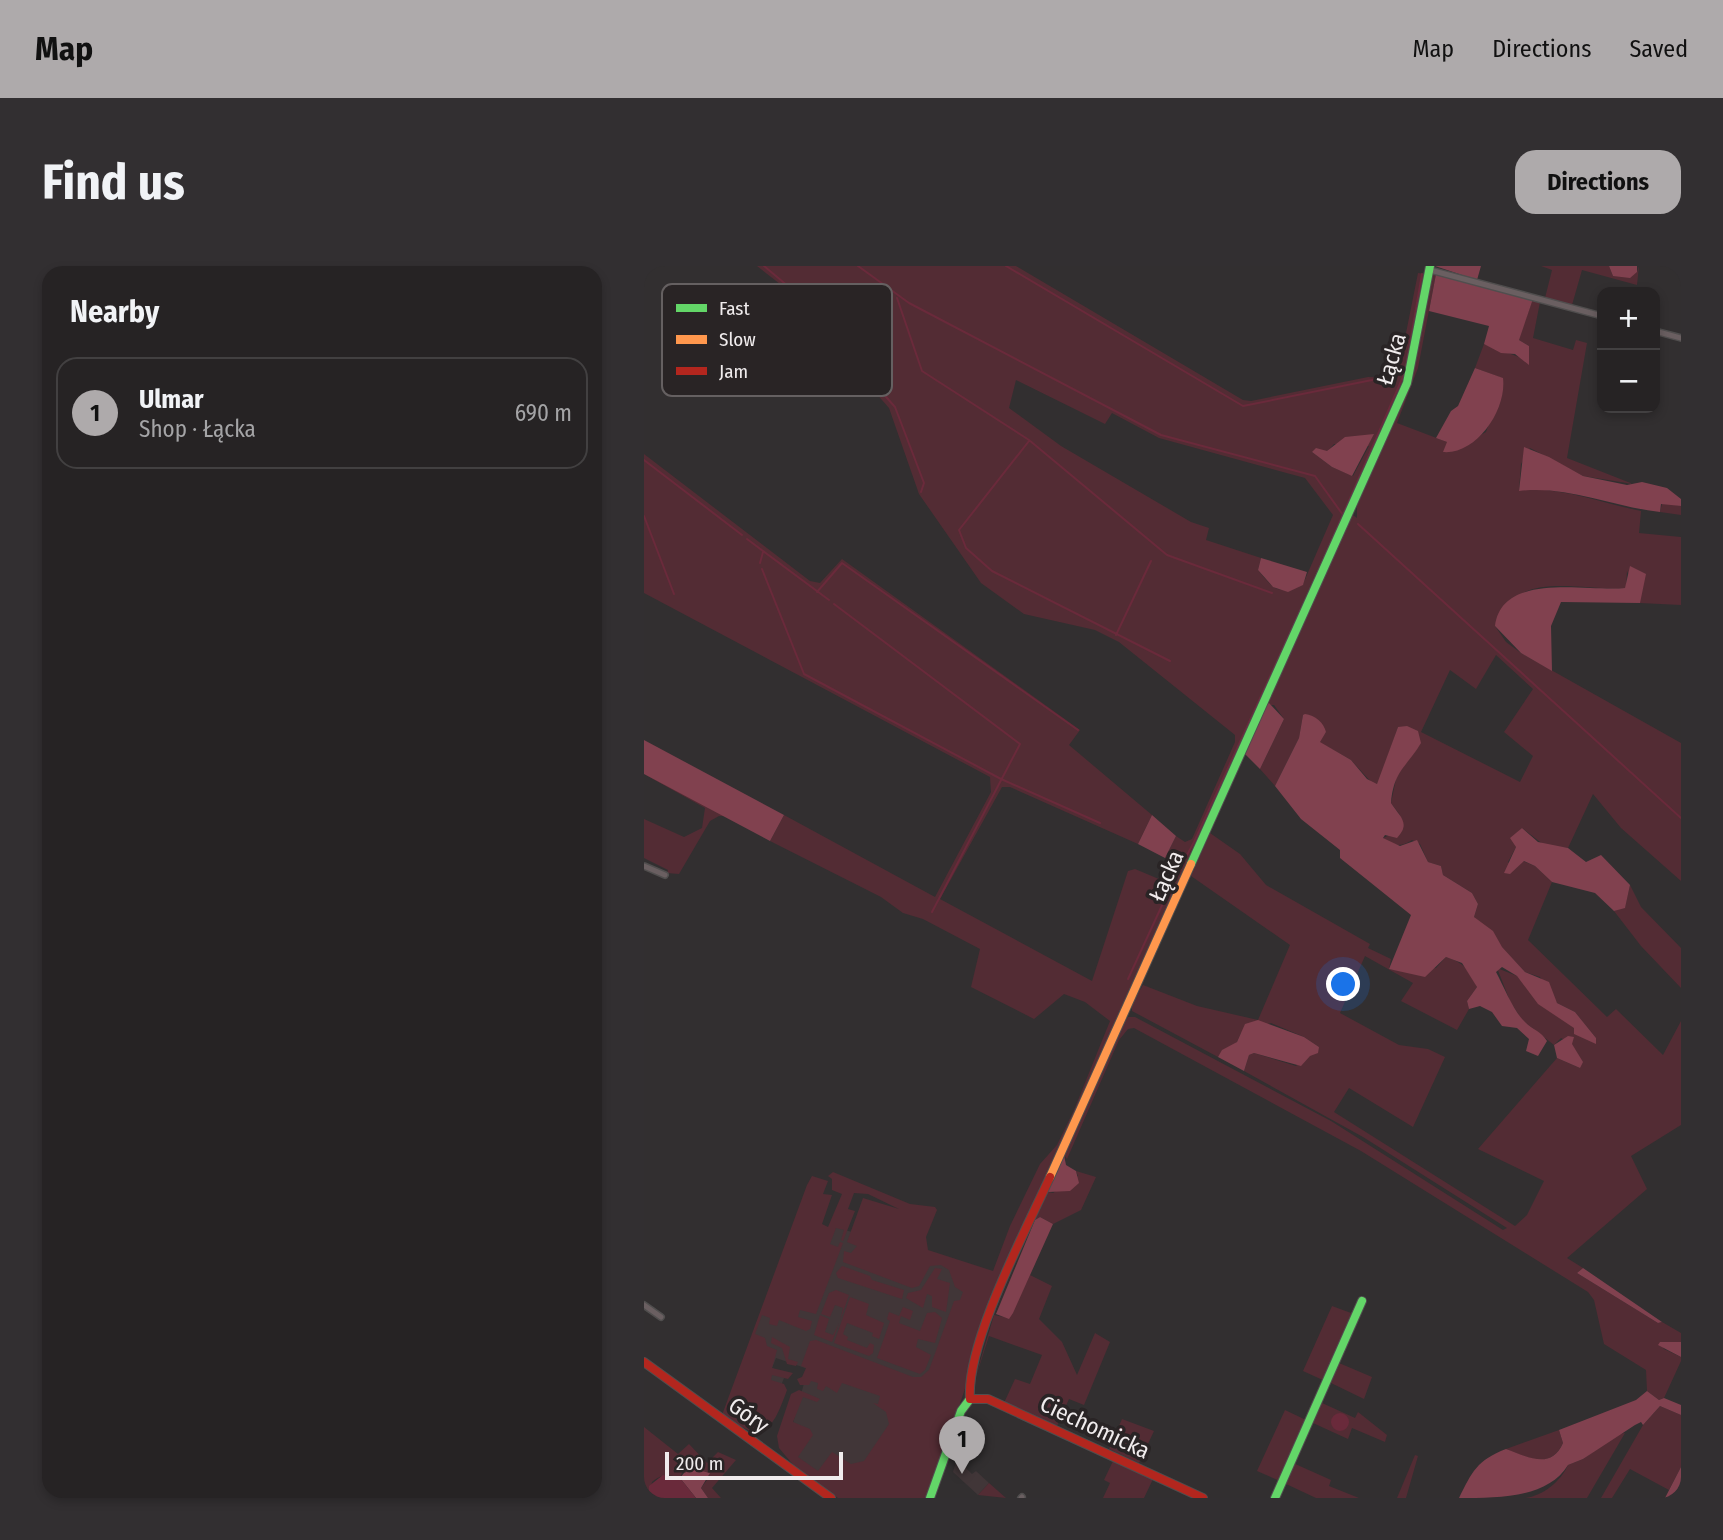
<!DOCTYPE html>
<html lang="en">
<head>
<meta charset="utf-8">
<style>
  :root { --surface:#262324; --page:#322f31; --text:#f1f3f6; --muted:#a4a4a6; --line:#424041; --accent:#aeaaab }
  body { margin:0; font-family:"Fira Sans Condensed",sans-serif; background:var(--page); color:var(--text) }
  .controls { position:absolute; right:21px; top:21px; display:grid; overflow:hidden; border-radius:14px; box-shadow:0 4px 10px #0003 }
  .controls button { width:63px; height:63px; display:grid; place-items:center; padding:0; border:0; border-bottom:2px solid var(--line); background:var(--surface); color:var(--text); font:35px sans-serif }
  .scale { position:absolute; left:21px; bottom:18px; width:178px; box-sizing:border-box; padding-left:7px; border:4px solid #f0eced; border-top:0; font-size:19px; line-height:24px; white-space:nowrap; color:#f0eced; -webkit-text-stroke:5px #292425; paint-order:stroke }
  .you { position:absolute; left:700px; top:719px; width:24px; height:24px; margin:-18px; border:5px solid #fff; border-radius:50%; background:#1a73e8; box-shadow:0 0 0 10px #1a73e833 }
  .badge { display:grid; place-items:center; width:46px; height:46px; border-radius:50%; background:var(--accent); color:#111; font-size:23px; font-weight:700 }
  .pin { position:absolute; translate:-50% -58px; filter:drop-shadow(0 2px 4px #0008) }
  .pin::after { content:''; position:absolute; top:37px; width:24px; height:21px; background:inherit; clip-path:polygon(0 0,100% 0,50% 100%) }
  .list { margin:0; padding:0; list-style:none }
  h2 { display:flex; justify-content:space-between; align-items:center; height:91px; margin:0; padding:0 28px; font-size:30px }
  h2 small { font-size:23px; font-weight:400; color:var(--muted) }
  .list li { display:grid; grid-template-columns:46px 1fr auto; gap:21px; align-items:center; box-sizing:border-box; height:112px; margin:0 14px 14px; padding:0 14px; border:2px solid var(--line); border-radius:21px }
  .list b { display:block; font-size:26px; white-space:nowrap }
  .list p { margin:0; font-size:23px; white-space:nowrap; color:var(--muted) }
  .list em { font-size:23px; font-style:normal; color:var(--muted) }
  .map { position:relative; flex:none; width:1037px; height:1232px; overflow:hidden; border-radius:21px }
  header { display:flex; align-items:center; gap:42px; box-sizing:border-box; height:98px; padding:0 35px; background:var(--accent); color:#111 }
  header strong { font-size:33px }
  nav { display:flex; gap:38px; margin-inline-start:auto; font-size:24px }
  .intro { display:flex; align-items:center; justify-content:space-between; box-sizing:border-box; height:168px; padding:0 42px }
  h1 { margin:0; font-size:49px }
  .button { padding:18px 32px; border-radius:21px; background:var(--accent); color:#111; font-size:24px; font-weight:700 }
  main { display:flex; gap:42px; padding:0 42px }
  aside { flex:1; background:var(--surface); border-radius:21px; box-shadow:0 4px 10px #0003 }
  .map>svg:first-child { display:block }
  .built { fill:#413638 }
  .green { fill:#532c34; fill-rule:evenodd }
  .forest { fill:#81414f }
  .water { fill:#6a2a3b }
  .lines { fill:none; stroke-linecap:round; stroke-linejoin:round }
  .stream { stroke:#6a2a3b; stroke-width:2 }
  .street-casing { stroke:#504e4e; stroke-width:8 }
  .fast-casing { stroke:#504e4e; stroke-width:10 }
  .slow-casing { stroke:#504e4e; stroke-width:10 }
  .jam-casing { stroke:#504e4e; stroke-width:10 }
  .street { stroke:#6a5f61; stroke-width:5 }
  .fast { stroke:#63d668; stroke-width:8 }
  .slow { stroke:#ff974d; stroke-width:8 }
  .jam { stroke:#b3261e; stroke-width:8 }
  .labels { text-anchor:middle; stroke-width:7; stroke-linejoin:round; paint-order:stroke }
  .street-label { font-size:23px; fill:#f0eced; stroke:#292425 }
  .key { fill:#292425; stroke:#656061; stroke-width:2 }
  .key-label { font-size:19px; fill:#f0eced }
</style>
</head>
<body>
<header>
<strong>Map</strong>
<nav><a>Map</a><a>Directions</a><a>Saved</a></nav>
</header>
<div class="intro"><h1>Find us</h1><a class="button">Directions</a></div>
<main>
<aside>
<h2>Nearby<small></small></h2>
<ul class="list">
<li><span class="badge">1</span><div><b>Ulmar</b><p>Shop · Łącka</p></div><em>690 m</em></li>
</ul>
</aside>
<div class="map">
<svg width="1037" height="1232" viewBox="0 0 1037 1232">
  <rect width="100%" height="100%" fill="#322f30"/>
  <path class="built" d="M168,911L167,958L190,966L192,961L352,1012L203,1232L142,1182L164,1103L132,1092L128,1102L142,1107L123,1155L81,1143Z
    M313,1193L328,1208L332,1205L345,1217L334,1229L309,1206Z"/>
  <path class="green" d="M113,0H372L599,134L607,135L724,111L753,112L774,7L782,8L761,114L395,935L327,1105L284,1232H194L151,1201L135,1182L133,1170L147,1128L155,1124L176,1133L173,1136L159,1131L149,1156L166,1163L169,1169L154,1191L174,1205L188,1186L207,1198L220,1195L245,1158L242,1146L229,1137L234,1138L236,1130L198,1117L193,1127L182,1120L179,1125L173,1123L174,1117L167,1115L165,1119H156L153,1113L158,1111L162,1102L157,1100L166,1075L172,1074L269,1111H277L285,1104L310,1035L316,1034L319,1026L311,1021L305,1004L297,999L286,1000L275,1020L268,1022L199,996L200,985L207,987L213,980L203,976L219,932L255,943L224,928L210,927L204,943L211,945L199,975L197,974L200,964L192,962L186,978L194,981L196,976L199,977L172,1048L156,1044L154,1051L168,1055L166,1063L162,1065L135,1054L133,1060L125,1058L126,1052L118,1049L111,1068L121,1072L123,1080L133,1084L128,1102L149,1107L144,1113L128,1109L127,1114L140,1118L143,1124C128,1166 119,1179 78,1149L163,919L168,910L184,915L179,928L188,929L178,958L184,961L198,928L188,924V913L184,910L189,906L266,938L291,941L293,944L282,971L284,984L349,1005L366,960L396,898L413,879L430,844L466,755L441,736L420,728L390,753L327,721L336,683L279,653L259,647L237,631L126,575L140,549L291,631L347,526L346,511L0,327V188L166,315L176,317L198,293L436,464L425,479L508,549L494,578L366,521H358L296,633L448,715L484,605L491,603L522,616L534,598L521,592L532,570L541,576L548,573L591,476V469L475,376L451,364L380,348L337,317L275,228L245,142L136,18ZM372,114L461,158L468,147L515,172L661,212L689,249L659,318C633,327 633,327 614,304L617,292L562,274L565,262L547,256L417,180L365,142ZM690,178L725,180L709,210L688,201L668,186H683Z
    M897,0H965L969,10L993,6L995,0L993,19L938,4L928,39L901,32L908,4Z
    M787,8H792L774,102L753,157L803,176L806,186L842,166L859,118L858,112L831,102L840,78L885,95V80L875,74V71L889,33L896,36L889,72L929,84L932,74L943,77L923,192L989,218L939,210L886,182L877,198L875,224C917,220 957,237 997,245L995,267L1037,271V339L996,337L983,305L982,322C953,325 900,312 876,329C867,336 859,351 851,360L862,376L877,387L1037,477V615L977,562L949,528L924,582L900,579L878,562L869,571L872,581L864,596L871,603L879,595L891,600L908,616L884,674L963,751L972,743L1019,789L1037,755V859L987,890L1003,923L923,992L939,1002L933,1007L1014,1057L1018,1056L1037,1067V1076H1016L1020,1083L1037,1091V1095L1020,1132L1015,1134L1003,1125L1002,1104L960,1078L950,1034L944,1026L717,885L490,762L484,763L475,774L423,893L420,889L474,766L484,751H491L687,855L859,964L863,962L719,871L600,805L605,789L610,787L652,800L675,781L660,771L627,757L597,767L593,776L574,791L488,745V737L499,719L553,740L614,754L646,679L547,610L566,567L596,588L622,619L726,678L724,682L747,693L745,703L759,705L792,702L802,691C819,696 827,705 833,721L823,735L825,743L813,764L757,735L769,717L721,690L696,747L755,779L784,783L801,791L769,861L705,822L690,846L871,960L883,949L900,915L834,883L913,792L936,802C937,788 929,778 917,772L910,779L878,754L866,735L853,702L873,710L906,745L952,772L931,746L913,737L896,711L881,706L833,655L830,651L834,638L828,627L799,609L797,600L784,596L776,578L768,574C758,581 748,581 739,572L746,569L756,549L747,537L753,508L773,483L754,461L736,512L733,518L728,517L707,494L675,476L682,466L659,449L655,472L631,520L616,503L640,453L630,439H622L704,257L709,249L713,252V240L766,115ZM852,389L889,423L860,466L889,490L876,516L777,466L806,404L832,423Z
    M1021,237L1037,240V249L1016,246L1018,238Z
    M0,508L84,550H75L66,555L35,608L23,607L24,604L0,592V553L40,571L58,562L61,542Z
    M986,619L997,641L1037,682V722L997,680L970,645L981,641Z
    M432,905L452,911L437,944L409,958L396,951L391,954L404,926L409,927L434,910Z
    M198,1000L226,1010L228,1014L260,1024L258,1033L194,1012L192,1007Z
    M291,1002L298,1003L293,1013L306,1017L302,1046L288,1041V1030L283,1028L279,1042L262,1032L264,1027L277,1024Z
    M386,1009L408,1020L395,1053L418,1076L433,1109L451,1067L466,1076L440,1139L425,1133L413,1160L360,1137L371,1113L386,1118L398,1089L345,1070L328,1123L350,1049L365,1052Z
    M192,1024L205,1029L196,1055L199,1042L191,1039L186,1051L177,1048L185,1027Z
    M716,1030L681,1115L659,1105L688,1040L707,1047Z
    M206,1031L225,1038L222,1049L240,1057L235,1073L228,1070L229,1067L203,1057L199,1068L204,1071L203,1074L223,1082L226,1077L230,1079L229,1087L225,1090L190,1077Z
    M259,1041L269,1045L266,1054L257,1050L255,1057L276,1065L283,1047L291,1046L298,1052L291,1077L274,1073L272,1081L287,1089L281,1104L276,1108L233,1092L246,1055L243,1053L245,1046L255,1050Z
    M176,1049L185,1053L181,1066L189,1069L195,1057L188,1076L170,1069Z
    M128,1071L146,1081L144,1093L154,1096L152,1100L143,1098L138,1082L127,1077Z
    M695,1097L728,1111L720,1133L687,1117Z
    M678,1137L711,1152L714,1146L743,1169L741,1176L708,1162L704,1173L669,1157Z
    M1016,1140L1037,1149V1201L1025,1224L986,1203L968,1232H957L999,1159Z
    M641,1144L662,1154L636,1215L613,1205Z
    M478,1153L510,1165L495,1197L465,1183Z
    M0,1161L34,1188L45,1178L63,1197L74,1186L92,1194L68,1222L77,1232H64L57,1222L66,1210L51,1202L39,1204L36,1212C24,1208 18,1208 8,1216L5,1232H0Z
    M915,1164L919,1177C906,1205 882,1191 862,1183Z
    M981,1167L943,1232H881C899,1230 917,1215 924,1199L939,1193L974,1168Z
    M771,1189L774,1190L762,1232H753Z
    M469,1195L509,1213L500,1232H459L466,1217L460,1214Z
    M649,1197L687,1214L685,1220L715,1232H672L640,1217Z
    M345,1217L362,1232L334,1229Z"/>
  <path class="forest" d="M791,0H837L833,14Z
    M965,0H993V6L986,12L969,10Z
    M792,8L889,33L875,74L885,80V99L871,88L857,87L840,78L845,60L785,45Z
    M831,102L859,112C863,143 833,189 799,186L803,176L792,172L807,145L814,140Z
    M730,168L708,210L688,201L668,186L672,182L683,185L701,171Z
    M880,181L905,191L939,210L983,219L998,216L1023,222L1037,233V240L1017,238L1016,246C970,241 923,219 875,225Z
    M617,292L663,306L659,319L644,326L629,321L614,304Z
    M986,300L1002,308L996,337L917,336L907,360L908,405L877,387L851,360C858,305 943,326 981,322Z
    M625,437L640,453L616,503L601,488L622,439Z
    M661,448C671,449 680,457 682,466L676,476L707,494L723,513L733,518L754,461L763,460L774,465L777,477C762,502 750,504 747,537C756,551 767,557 753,572L741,569L739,572L756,580L773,574L784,596L797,600L799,609L828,627L834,638L830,651L849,665L858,681L881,706L905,716L913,737L931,746L952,772V778L930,768V762L894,738L873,710L858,701L852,706C860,721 870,746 881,756C889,764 897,765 903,775L894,790L882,785L885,773L873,762L858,760L848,746L836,740L825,743L823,735L833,721L818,697L802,691L781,711L745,703L767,649L696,592V584L657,553L631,520L655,472L659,449Z
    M0,474L140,549L126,575L0,508Z
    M508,549L532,570L521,592L494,578Z
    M878,562L894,576L924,582L942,596L957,589L986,619L981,642L970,645L951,627L908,616L891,600L880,595L866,608L860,607L872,581L866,572Z
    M614,754L660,771L675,781L674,787L666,790L657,800L610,787L605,789L600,805L574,791L578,784L593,776L601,758Z
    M924,770L930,771L928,778L939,796L936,802L913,792L910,779Z
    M420,889L422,899L432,905L435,917L426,925L404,926Z
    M396,951L409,958L369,1047L365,1053L352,1048L391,954Z
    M939,1002L1018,1056L1014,1057L933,1007Z
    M1016,1076H1037V1091L1014,1079Z
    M1003,1125L1015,1134L1020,1132L1037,1139V1149L1016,1140L999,1159L997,1156L991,1159L939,1193L924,1199C904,1232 855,1232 815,1232C828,1206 833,1194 862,1183C882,1190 907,1205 919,1177L915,1164L992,1134Z
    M1037,1201V1220L1030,1232H1021Z
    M44,1202L66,1207L57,1222L64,1232H52L36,1212Z"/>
  <path class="water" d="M687 1156a9 9 0 1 1 18 0a9 9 0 1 1-18 0Z
    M19,1209L36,1212L52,1232H5V1220Z"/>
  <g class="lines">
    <path class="stream" d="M120,0L145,21L251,141L280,217L277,226
      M214,0L265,37L517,169L671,210L699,249
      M362,0L599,140L733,113
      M253,32L278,105L385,174L523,289L628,327
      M385,175L315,264L322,282L348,305L526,395
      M0,194L98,269
      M0,250L30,328
      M714,258L1037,552
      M103,273L185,334
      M116,297L119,286
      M118,303L160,408L357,513L456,557
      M670,315L761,106L778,8
      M173,326L198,297L434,464
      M190,338L376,478L288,646
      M472,369L507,295
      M528,617L550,576L657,343
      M484,713L526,622"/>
    <g class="street-casing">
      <path id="street" d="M786,4L958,50
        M1011,65L1037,72
        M0,600L21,609
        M0,1039L17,1051
        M377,1232L378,1231"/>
    </g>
    <g class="fast-casing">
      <path id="fast" d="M547,598L763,117L786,0
        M286,1232L317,1145L326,1133
        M631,1232L718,1035"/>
    </g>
    <g class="slow-casing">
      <path id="slow" d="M406,911L547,598"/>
    </g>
    <g class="jam-casing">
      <path id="jam" d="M0,1096L187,1232
        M326,1133C322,1077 382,964 406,911
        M326,1133H344L559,1232"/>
    </g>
    <use href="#street" class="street"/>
    <use href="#fast" class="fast"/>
    <use href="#slow" class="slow"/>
    <use href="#jam" class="jam"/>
  </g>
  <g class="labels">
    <g class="street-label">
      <text transform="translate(747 93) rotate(-74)" y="8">Łącka</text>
      <text transform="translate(522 610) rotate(-66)" y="8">Łącka</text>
      <text transform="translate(105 1149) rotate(36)" y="8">Góry</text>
      <text transform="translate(451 1161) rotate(25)" y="8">Ciechomicka</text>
    </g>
  </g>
  <rect x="18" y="18" width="230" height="112" rx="10" class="key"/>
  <rect x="32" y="38" width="31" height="8" fill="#63d668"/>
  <rect x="32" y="69" width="31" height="9" fill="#ff974d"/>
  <rect x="32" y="101" width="31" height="8" fill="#b3261e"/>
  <g class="key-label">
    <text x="75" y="49">Fast</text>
    <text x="75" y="80">Slow</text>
    <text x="75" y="112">Jam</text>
  </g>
</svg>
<div class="controls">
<button>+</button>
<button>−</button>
</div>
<div class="scale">200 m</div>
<div class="you"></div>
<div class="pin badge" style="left:318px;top:1208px">1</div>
</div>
</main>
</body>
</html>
